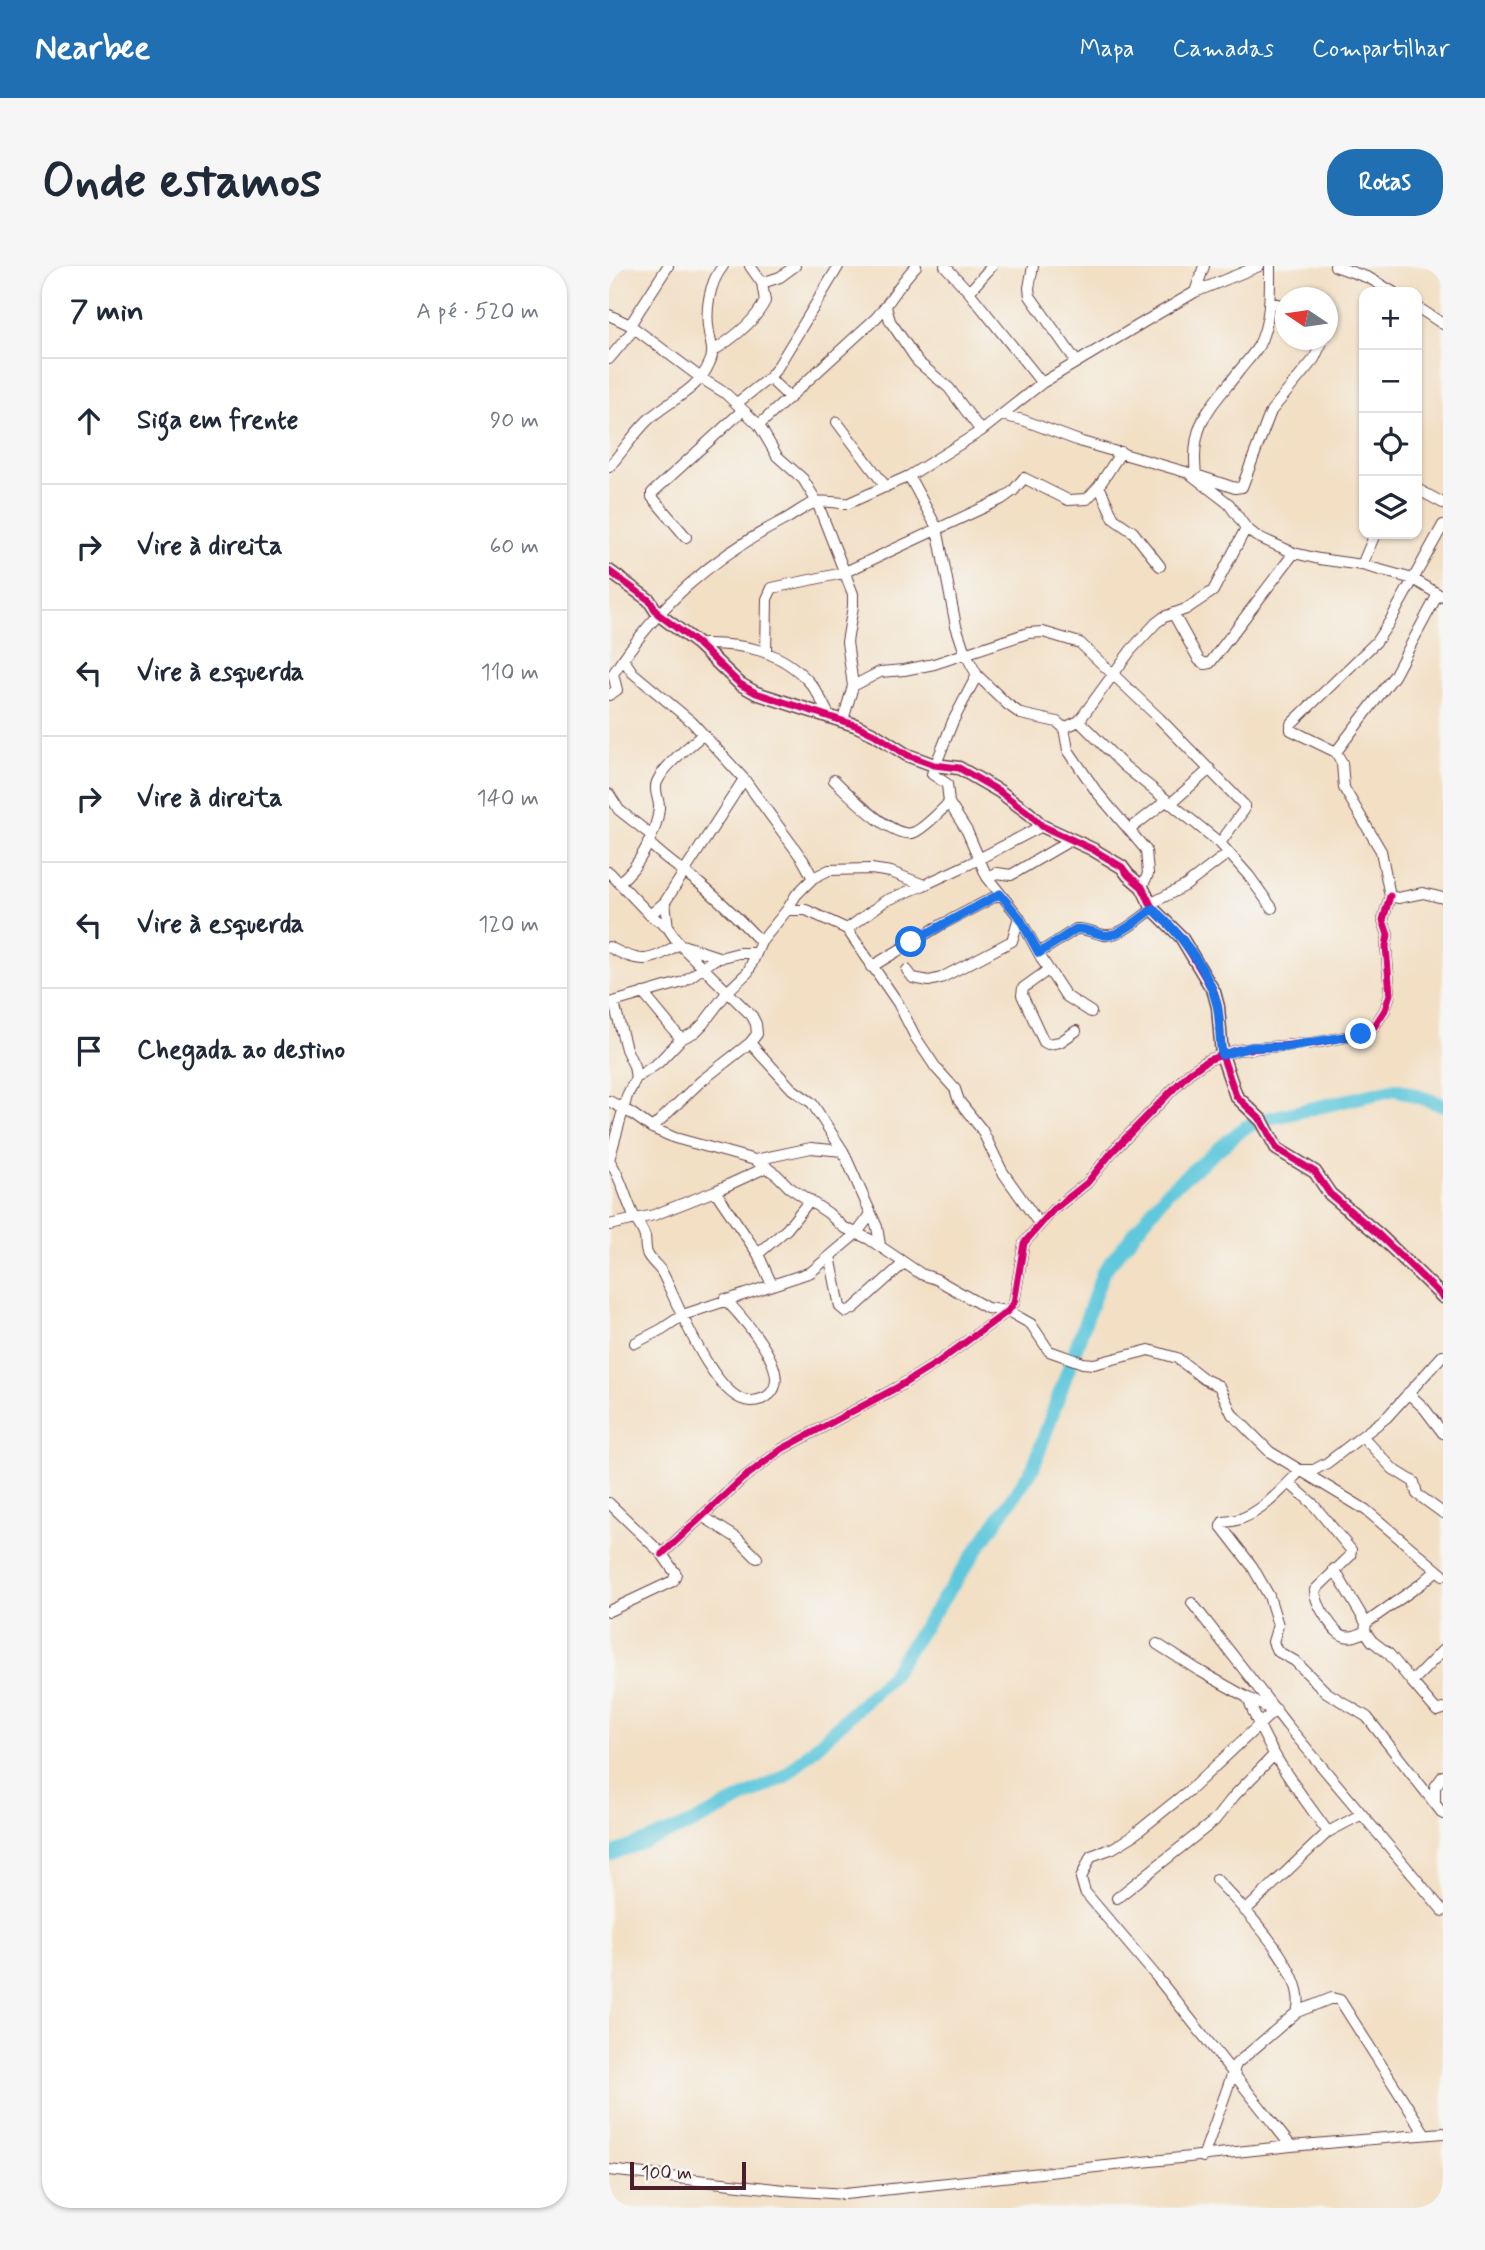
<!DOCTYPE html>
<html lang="pt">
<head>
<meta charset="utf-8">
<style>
  :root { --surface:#fff; --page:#f6f6f7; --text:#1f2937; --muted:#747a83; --line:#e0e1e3; --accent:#1f6fb2 }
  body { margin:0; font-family:Mynerve,sans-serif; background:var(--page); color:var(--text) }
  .controls { position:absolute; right:21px; top:21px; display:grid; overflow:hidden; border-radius:14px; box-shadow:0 2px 5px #0004 }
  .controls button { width:63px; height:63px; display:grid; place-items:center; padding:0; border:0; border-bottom:2px solid var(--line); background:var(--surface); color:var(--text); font:35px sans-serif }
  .compass { position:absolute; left:666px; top:21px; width:63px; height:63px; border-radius:50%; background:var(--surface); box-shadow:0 2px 5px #0004; rotate:283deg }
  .scale { position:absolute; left:21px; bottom:18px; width:116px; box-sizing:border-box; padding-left:7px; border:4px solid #4a1f2b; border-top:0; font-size:19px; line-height:24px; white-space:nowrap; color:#4a1f2b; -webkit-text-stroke:5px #f6f6f2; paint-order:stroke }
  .stop { position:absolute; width:21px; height:21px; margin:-16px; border:5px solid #1a73e8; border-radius:50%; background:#fff }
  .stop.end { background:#1a73e8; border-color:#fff; box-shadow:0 2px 7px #0008 }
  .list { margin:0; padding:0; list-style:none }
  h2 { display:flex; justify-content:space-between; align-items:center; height:91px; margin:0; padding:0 28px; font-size:30px }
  h2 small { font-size:23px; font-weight:400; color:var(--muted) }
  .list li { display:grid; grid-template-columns:46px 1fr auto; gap:21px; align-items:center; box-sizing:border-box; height:126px; padding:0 28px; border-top:2px solid var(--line) }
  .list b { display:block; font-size:26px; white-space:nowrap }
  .list em { font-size:23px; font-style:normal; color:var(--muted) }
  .icon { flex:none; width:38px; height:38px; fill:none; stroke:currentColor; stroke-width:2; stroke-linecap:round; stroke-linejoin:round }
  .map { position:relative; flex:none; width:834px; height:1942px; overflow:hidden; border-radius:28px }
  header { display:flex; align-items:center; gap:42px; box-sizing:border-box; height:98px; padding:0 35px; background:var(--accent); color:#fff }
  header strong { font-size:33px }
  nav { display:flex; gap:38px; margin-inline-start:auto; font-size:24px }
  .intro { display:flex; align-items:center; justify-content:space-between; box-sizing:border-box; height:168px; padding:0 42px }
  h1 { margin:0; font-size:49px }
  .button { padding:18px 32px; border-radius:28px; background:var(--accent); color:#fff; font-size:24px; font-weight:700 }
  main { display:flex; gap:42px; padding:0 42px }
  aside { flex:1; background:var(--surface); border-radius:28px; box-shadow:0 2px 5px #0004 }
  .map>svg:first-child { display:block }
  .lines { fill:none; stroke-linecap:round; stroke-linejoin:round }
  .river { stroke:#60c8dc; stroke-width:14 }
  .minor-casing { stroke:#633c42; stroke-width:12 }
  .tertiary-casing { stroke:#633c42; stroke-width:15 }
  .minor { stroke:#fff; stroke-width:10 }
  .tertiary { stroke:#fff; stroke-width:12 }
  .cycleway-casing { stroke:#f6f6f2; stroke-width:11 }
  .cycleway { stroke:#d6006c; stroke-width:7 }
  .route { stroke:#1a73e8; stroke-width:9 }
</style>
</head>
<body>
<header>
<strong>Nearbee</strong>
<nav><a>Mapa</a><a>Camadas</a><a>Compartilhar</a></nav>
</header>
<div class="intro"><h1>Onde estamos</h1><a class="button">Rotas</a></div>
<main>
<aside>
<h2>7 min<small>A pé · 520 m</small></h2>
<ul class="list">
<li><svg class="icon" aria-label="ahead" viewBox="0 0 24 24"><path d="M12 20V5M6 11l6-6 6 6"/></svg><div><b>Siga em frente</b></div><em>90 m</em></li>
<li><svg class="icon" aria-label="right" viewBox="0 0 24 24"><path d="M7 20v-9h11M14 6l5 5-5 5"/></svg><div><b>Vire à direita</b></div><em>60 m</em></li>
<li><svg class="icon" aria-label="left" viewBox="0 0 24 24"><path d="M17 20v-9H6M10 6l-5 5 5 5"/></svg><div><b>Vire à esquerda</b></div><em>110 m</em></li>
<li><svg class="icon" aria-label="right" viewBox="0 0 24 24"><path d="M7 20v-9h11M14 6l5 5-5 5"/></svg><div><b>Vire à direita</b></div><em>140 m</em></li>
<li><svg class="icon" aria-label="left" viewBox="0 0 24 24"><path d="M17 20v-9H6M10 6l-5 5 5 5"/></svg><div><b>Vire à esquerda</b></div><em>120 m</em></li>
<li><svg class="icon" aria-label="arrive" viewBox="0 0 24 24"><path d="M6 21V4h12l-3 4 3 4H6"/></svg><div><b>Chegada ao destino</b></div></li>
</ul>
</aside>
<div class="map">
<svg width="834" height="1942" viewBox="0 0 834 1942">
  <rect width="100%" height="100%" fill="#f6f6f2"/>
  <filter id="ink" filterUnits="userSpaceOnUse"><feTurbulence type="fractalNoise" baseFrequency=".0143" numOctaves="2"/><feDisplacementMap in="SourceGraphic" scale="14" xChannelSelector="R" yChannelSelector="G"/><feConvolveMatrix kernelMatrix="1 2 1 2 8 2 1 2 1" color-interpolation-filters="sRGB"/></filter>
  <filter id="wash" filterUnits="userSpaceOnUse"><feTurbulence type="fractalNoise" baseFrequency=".00686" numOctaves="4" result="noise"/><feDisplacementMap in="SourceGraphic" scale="28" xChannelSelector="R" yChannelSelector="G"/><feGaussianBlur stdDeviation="1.57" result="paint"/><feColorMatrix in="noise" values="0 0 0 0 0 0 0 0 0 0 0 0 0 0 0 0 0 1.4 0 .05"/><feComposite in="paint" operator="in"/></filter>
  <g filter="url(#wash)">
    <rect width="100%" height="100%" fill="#f2dfc4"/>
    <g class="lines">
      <path class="river" d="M0,1589L82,1558L175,1511L280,1412L424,1202L494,1006L559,925L635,862L653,854L787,823L834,839"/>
    </g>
  </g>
  <g filter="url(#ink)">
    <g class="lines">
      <g class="minor-casing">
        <path id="minor" d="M336,0L360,26L433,117
          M424,0L420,22L421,30L467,95
          M726,0L760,12L784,26
          M153,17L171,11L186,0
          M360,26L383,0
          M586,26L595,0
          M661,36L676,40
          M277,41L281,55L301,84L309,96L340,122L372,165
          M808,41L834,58
          M0,49L21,59L92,112L116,127L150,159L168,190L194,213L208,236L244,328V340L238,376L244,420L234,454
          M21,59L59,0
          M104,85C123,73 146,56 156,35L153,17L141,0
          M0,93L25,63
          M160,112L181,132
          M128,137L160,112L168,102L229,1
          M392,149L414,154L473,176L580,207L620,238L637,262L647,270L685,287L710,293L753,299L804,313L834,331
          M228,156L277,221
          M150,159L267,52C282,35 291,16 307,0
          M0,201C13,186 24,169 38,155C58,135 88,126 100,98C106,87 102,78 100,67C96,45 100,17 114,0
          M587,209C581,156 601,143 630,105C637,96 645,88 650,79C662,54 661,27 661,0
          M587,209L626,222L633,221L662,145L705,93L714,74
          M300,210L328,262L347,360L356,387L368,409L398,438L412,448L448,456L455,462L459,484L487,525L537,584L539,608L533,621
          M490,220L505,253L524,266L551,300
          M808,223L834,237
          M77,271L43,231V227L134,144
          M753,299L766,268
          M829,328L785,410L727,486L733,497L735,522L772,585L781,630L789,632L814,627L834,632
          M564,347L590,394L596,398L601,397L685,287
          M89,378C133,377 171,383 201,417C210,427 215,440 221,451
          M157,387L158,333L163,322L234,307L393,233L404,225L415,212L459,234L478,233L490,220L512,186
          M14,393L24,407L83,456L135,513L194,594L204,612
          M368,409L344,455L323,508L338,518L340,537L358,565L378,611L410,651L434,695L457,730L482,746
          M244,420L271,406L295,404L325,398L419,367L434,366L471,377L550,452L635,539V544L611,577
          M0,429L8,424L4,408C49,339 102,292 175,254C185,249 198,238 208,236C218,234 230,238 240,237L300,210L372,165L433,117L545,50L586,26L650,0
          M470,455L514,499L611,577L640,610L663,642
          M455,462L470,455L522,384L547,357L555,351L577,343L604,325L637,262
          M727,486L682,464V458L767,376L781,355L834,259
          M225,514C239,527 285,576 306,566C318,560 330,546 340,537
          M0,528L10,544L42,569
          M561,538L601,503
          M520,564L557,535
          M39,576C55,592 73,604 91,618C113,636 133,656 152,676
          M0,606L41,649L59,662L70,678L143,750L147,758L148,768L141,777L183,823L203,837L234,885L268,961L271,979
          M378,611L388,607L402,609L462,574
          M10,616C29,603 48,566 50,542C51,533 44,526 48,516C56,498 79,482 93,469
          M56,636L135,513
          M543,637L576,620L618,588
          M178,644H197L238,663L289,737L307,772L327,802L346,823L350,835L373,864L393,905L431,959
          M41,649L56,636L59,662
          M238,663L276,635L315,619
          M0,681C32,698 39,697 70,678L112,692
          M430,687L467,663C477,662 485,667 495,669C511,671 531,652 544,643
          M262,701L330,660L391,628
          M298,704L304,712L320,715L332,712L403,675L410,651
          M439,704L414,722L413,729L435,776L439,778L451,776L467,765
          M34,727L72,773
          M1,737L74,716L106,693L130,687H145
          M5,737L17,783L25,800L27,812L49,797L72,773L86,766L94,758L119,725L139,706L152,676L178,644L187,629L204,612L220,604L262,603L282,606L315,619L360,598L433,560
          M0,835L22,847L43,862L66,872L146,894L168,909L180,921L219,947L234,961L260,973L312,1008L327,1013L378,1042L399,1045L422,1058L440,1085L474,1097L485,1098L540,1084L568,1092L595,1113L610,1120L623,1148L661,1186L757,1244L834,1309
          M43,862L91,816L141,777
          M0,894C13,912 16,933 26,952C30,959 34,964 36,971C37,976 36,982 38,987C41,995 50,1000 54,1008C68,1036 106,1136 142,1135C149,1135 157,1132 161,1128C184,1105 131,1049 116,1033
          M0,894L18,830L27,812
          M146,894L202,882L234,885
          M106,925L149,988L163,1019
          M0,959L45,949L106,925L158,901
          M149,988L178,963L201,934
          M221,990L231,1041L237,1046L245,1042L295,997
          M26,1077L53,1063L74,1049L202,1006L248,967L262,948
          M834,1089L778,1151L718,1197L705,1204H692C671,1225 646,1256 614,1256L612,1260L643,1300L660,1330L669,1359L664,1376L668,1385L686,1395L717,1426L758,1451L834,1548
          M799,1127L815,1142L834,1167
          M753,1170L784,1203L805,1216L808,1228L834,1247
          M680,1217L703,1237L742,1284L741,1290L706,1324C706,1332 709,1337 713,1345C724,1363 734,1380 756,1365L757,1357L812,1318L828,1304
          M0,1237L53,1288L67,1308L64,1315L0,1345
          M93,1250L128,1272L148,1292
          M53,1288L133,1213L173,1183L289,1121L328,1097L399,1045L405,1037L415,977L444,944L478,917L503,886L580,807L599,794L628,784L705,777L752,768L765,761L776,744L781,728L777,680L779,669L774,654L781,630
          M725,1303L757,1357
          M583,1337L678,1459L834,1645
          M756,1365L763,1375L780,1388L803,1416L834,1384
          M548,1378L589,1404L639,1432C658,1486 686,1520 719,1566
          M803,1416L828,1445L834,1443
          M639,1432L665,1445
          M667,1443L583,1522L522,1571L504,1582L482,1590L472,1612L476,1626L547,1710L682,1880
          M826,1537V1521L834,1510
          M508,1632L605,1555L626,1529L664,1490
          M636,1645L719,1566L753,1548
          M688,1746L723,1732L731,1734L816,1868
          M594,1891L627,1798L688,1746C701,1708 632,1640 607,1613
          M0,1904L175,1924L236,1928L682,1880L834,1867"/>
      </g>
      <g class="tertiary-casing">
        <path id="tertiary" d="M0,305L40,334L49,348L89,378L131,418L147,427L246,459L265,468L298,489L325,499L350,502L390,525L421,548L433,560L483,583L513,601L519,609L533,621L544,643L572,671L605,726L609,741L613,789L627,830L653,855L668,883L706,906L721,928L769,968L834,1031"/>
      </g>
      <use href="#minor" class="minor"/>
      <use href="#tertiary" class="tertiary"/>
      <g class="cycleway-casing">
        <path id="cycleway" d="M0,305L40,334L49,348L89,378L131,418L147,427L246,459L265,468L298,489L325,499L350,502L390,525L421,548L433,560L483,583L513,601L519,609L533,621L544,643L572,671L605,726L609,741L613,789L627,830L653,855L668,883L706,906L721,928L769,968L834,1031
          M53,1288L133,1213L173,1183L289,1121L328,1097L399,1045L405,1037L415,977L444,944L478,917L503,886L580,807L599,794L628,784L705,777L752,768L765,761L776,744L781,728L777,680L779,669L774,654L781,630"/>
      </g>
      <use href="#cycleway" class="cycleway"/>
    </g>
  </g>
  <g class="lines" filter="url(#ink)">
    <path class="route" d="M302,676L391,628L410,651L430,687L467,663C477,662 485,667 495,669C511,671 531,652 544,643C570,666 600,704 608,739C612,755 610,772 613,789L642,781H677L752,768"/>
  </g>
</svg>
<div class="controls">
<button>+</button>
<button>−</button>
<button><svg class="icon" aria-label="locate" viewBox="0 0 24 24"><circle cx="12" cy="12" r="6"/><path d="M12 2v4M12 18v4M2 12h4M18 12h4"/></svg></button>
<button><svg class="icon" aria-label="layers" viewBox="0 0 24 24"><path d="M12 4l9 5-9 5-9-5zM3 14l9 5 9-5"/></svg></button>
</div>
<svg class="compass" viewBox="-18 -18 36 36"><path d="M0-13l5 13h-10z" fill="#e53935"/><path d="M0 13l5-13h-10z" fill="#747a83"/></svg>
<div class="scale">100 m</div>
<div class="stop" style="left:302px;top:676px"></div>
<div class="stop end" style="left:752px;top:768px"></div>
</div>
</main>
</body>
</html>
